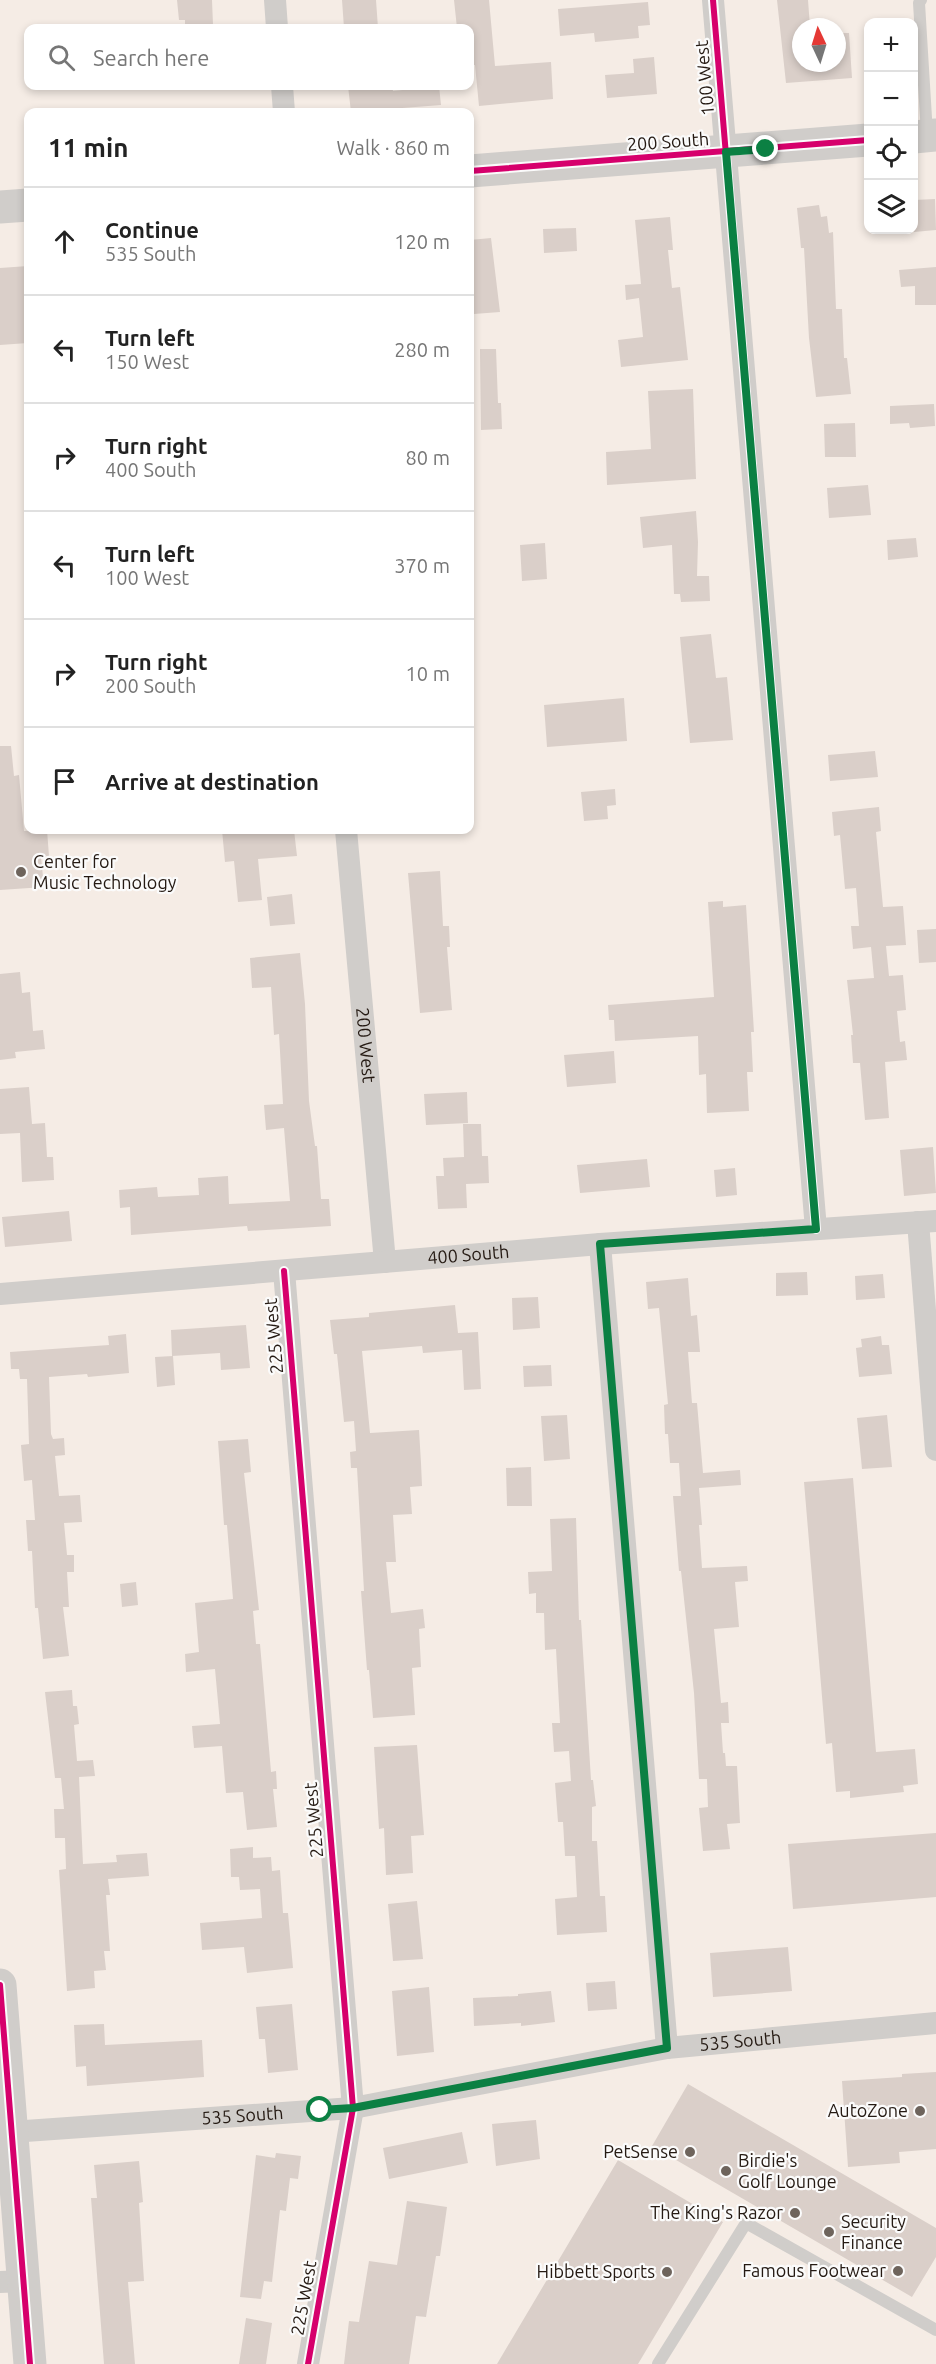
<!DOCTYPE html>
<html lang="en">
<head>
<meta charset="utf-8">
<style>
  :root { --surface:#fff; --page:#f6f6f6; --text:#222; --muted:#767676; --line:#e0e0e0 }
  body { margin:0; font-family:Ubuntu,sans-serif; background:var(--page); color:var(--text) }
  .controls { position:absolute; right:18px; top:18px; display:grid; overflow:hidden; border-radius:12px; box-shadow:0 3px 9px #0003 }
  .controls button { width:54px; height:54px; display:grid; place-items:center; padding:0; border:0; border-bottom:2px solid var(--line); background:var(--surface); color:var(--text); font:30px sans-serif }
  .compass { position:absolute; left:792px; top:18px; width:54px; height:54px; border-radius:50%; background:var(--surface); box-shadow:0 3px 9px #0003; rotate:356deg }
  .stop { position:absolute; width:18px; height:18px; margin:-14px; border:4px solid #0b8043; border-radius:50%; background:#fff }
  .stop.end { background:#0b8043; border-color:#fff; box-shadow:0 2px 6px #0008 }
  .list { margin:0; padding:0; list-style:none }
  h2 { display:flex; justify-content:space-between; align-items:center; height:78px; margin:0; padding:0 24px; font-size:26px }
  h2 small { font-size:20px; font-weight:400; color:var(--muted) }
  .list li { display:grid; grid-template-columns:39px 1fr auto; gap:18px; align-items:center; box-sizing:border-box; height:108px; padding:0 24px; border-top:2px solid var(--line) }
  .list b { display:block; font-size:22px; white-space:nowrap }
  .list p { margin:0; font-size:20px; white-space:nowrap; color:var(--muted) }
  .list em { font-size:20px; font-style:normal; color:var(--muted) }
  .icon { flex:none; width:33px; height:33px; fill:none; stroke:currentColor; stroke-width:2; stroke-linecap:round; stroke-linejoin:round }
  .map { position:relative; flex:none; width:936px; height:2364px; overflow:hidden }
  .search { position:absolute; background:var(--surface); box-shadow:0 3px 9px #0003; left:24px; top:24px; width:450px; height:66px; display:flex; align-items:center; gap:15px; box-sizing:border-box; padding:0 21px; border-radius:12px; color:var(--muted); font-size:22px }
  .panel { position:absolute; background:var(--surface); box-shadow:0 3px 9px #0003; left:24px; top:108px; width:450px; height:726px; border-radius:12px }
  .map>svg:first-child { display:block }
  .building { fill:#dacfc9 }
  .lines { fill:none; stroke-linecap:round; stroke-linejoin:round }
  .lane { stroke:#d0cdca; stroke-width:12 }
  .street { stroke:#d0cdca; stroke-width:22 }
  .secondary { stroke:#d0cdca; stroke-width:33 }
  .cycleway-casing { stroke:#fbfbfb; stroke-width:10 }
  .cycleway { stroke:#d6006c; stroke-width:6 }
  .route { stroke:#0b8043; stroke-width:8 }
  .poi-dot { fill:#6e645c; stroke:#fbfbfb; stroke-width:2 }
  .labels { text-anchor:middle; stroke-width:4.5; stroke-linejoin:round; paint-order:stroke }
  .street-label { font-size:18px; fill:#251a13; stroke:#fbfbfb }
  .poi-label { font-size:18px; fill:#251a13; stroke:#fbfbfb; text-anchor:end }
</style>
</head>
<body>
<div class="map">
<svg width="936" height="2364" viewBox="0 0 936 2364">
  <rect width="100%" height="100%" fill="#f5ece5"/>
  <path class="building" d="M177,0H212L213,25L185,27V20H179Z
    M342,0H376L378,28H344Z
    M454,0H489L495,66L551,62L553,99L479,106L475,65H470V28H457Z
    M777,0H808L810,27H801V63H837V33H849L852,78L786,83Z
    M648,2L650,25L638,26L639,38L595,42L594,33L560,36L558,9Z
    M654,57L657,94L607,98L605,75L634,73L633,59Z
    M348,86H392L393,91L439,86L441,105L351,112Z
    M935,199L936,230L914,232V200Z
    M819,205L821,217L827,216L829,233L833,232L836,309H842L844,358H847L851,394L816,397L809,338L804,248H801L797,208Z
    M670,217L673,250H668L672,288L680,287L688,360L621,367L618,340L643,337L639,298L626,300L625,285L641,284L635,220Z
    M576,228L577,251L544,253L543,229Z
    M491,238L500,312L474,314L473,306L470,307V240Z
    M28,266V343L0,345V268Z
    M936,267V305H915V286L901,287L899,270Z
    M480,349H496L498,403H501L502,429L481,430Z
    M693,389L696,479L607,485L606,452L651,449L648,391Z
    M934,404L935,426L910,428L909,423L890,424V406Z
    M855,423L856,457H825L824,424Z
    M868,485L871,515L829,518L827,488Z
    M696,511L698,542L697,576H709L710,601L681,602L680,594H674L672,545L643,548L640,517Z
    M916,538L918,557L888,560L887,540Z
    M545,543L547,579L522,581L520,545Z
    M711,634L716,678L727,677L733,740L690,743L680,637Z
    M624,698L627,741L547,747L544,705Z
    M0,746H11L14,776L19,775L24,831L47,830L49,856L41,857L44,887L0,890Z
    M875,751L878,777L830,781L828,755Z
    M615,789L616,805L607,806L608,819L584,821L581,792Z
    M879,807L881,831L876,832L883,907L903,906L906,945L886,946L889,976L903,975L906,1010L897,1011L900,1042L905,1041L907,1060L885,1062L889,1118L865,1120L860,1063H853L851,1035H853L847,980L874,978L871,947L853,949L851,926H859L856,888L845,889L840,835L834,836L832,812Z
    M222,830H294L297,856L258,859L262,900L238,902L234,861L225,862Z
    M440,871L443,926H449L450,947H447L452,1010L420,1013L408,873Z
    M292,894L295,924L270,926L267,897Z
    M723,901V907L746,905L754,1032H751L753,1072H747L749,1111L707,1113L706,1074L699,1075L698,1036L615,1041L614,1020H609L608,1005L714,997L708,902Z
    M936,929V962L919,963L917,930Z
    M300,953L305,1004L309,1101L315,1146H317L321,1199H329L331,1226L248,1231L247,1226L131,1235L130,1207L120,1208L119,1190L157,1187L158,1197L199,1195L198,1178L228,1176L229,1204L290,1201L284,1128L266,1130L264,1105L283,1104L279,1034L274,1035L271,987L252,988L250,958Z
    M20,972L22,993L30,992L33,1031L43,1030L45,1049L15,1052L16,1058L0,1060V974Z
    M614,1051L616,1083L567,1087L564,1055Z
    M29,1087L32,1124L45,1123L47,1157H53L54,1180L22,1182L20,1133L0,1134V1089Z
    M467,1092L468,1123L426,1125L424,1094Z
    M463,1124H481L482,1156H488L489,1183L466,1184L467,1208L438,1209L436,1176H444L443,1158L464,1157Z
    M933,1147L936,1193L904,1196L900,1150Z
    M647,1159L650,1187L580,1193L577,1165Z
    M735,1168L737,1195L716,1197L714,1170Z
    M69,1211L72,1241L5,1247L2,1217Z
    M807,1272L808,1295L776,1296V1273Z
    M883,1274L885,1298L856,1300L855,1276Z
    M688,1278L691,1316L697,1315L700,1352H688L692,1403H697L703,1473L740,1470L741,1485L699,1488L702,1525H699L702,1568L747,1566L748,1581L735,1582L739,1627L714,1629L721,1703L728,1702L729,1723H721L723,1753H725L726,1766H737L740,1823L727,1824L730,1849L703,1851L699,1808L708,1807L707,1779H699L694,1693L681,1571H679L673,1496H681L679,1463H670L668,1434H665L664,1405L668,1404L659,1308L648,1309L646,1282Z
    M538,1297L540,1328L513,1330L512,1298Z
    M455,1305L458,1333L478,1332L481,1389L464,1390L462,1350L423,1353L422,1346L362,1351L370,1433L419,1430L421,1463L422,1486L410,1487L412,1514L393,1515L396,1562H386L391,1613L423,1609L425,1628L419,1629L421,1667L412,1668L415,1715L373,1718L369,1670H367L361,1591H364L357,1468H351L350,1452L356,1451L354,1421L344,1422L337,1354H334L330,1320L369,1317V1313Z
    M246,1325L250,1368L221,1370L220,1353L172,1356L171,1330Z
    M126,1334L129,1373L88,1377L87,1374L49,1377L51,1434L53,1439L64,1438L65,1455L55,1456L59,1496L80,1495L82,1522L64,1523L67,1555H74V1572H67L69,1607H63L69,1656L43,1659L38,1608H35L32,1551H28L26,1520H35L32,1480L24,1481L21,1445L29,1444L27,1379H20L19,1369H11L10,1352L109,1345L108,1336Z
    M881,1336L882,1345H889L892,1374L859,1377L856,1348L862,1347L861,1339Z
    M173,1356L175,1385L157,1387L155,1357Z
    M551,1365L552,1386L524,1387L523,1366Z
    M567,1415L570,1459L544,1461L541,1416Z
    M887,1415L892,1467L862,1469L857,1418Z
    M248,1439L251,1472L244,1473L259,1610L253,1611L256,1644H260L271,1772L276,1771L277,1789H273L277,1827L247,1830L243,1792L226,1793L222,1746L194,1748L192,1726L220,1724L215,1669L186,1672L185,1654L199,1652L195,1603L233,1599L227,1525H224L218,1441Z
    M531,1467L532,1506H507L506,1468Z
    M853,1478L876,1752L915,1749L918,1784L903,1786L904,1792L850,1798V1791L836,1792L832,1743L826,1744L804,1482Z
    M576,1518L579,1620H581L591,1780H593L596,1806L592,1807V1841H597L600,1896H605L607,1932L557,1935L555,1899L577,1897L575,1856H565L563,1822H558L555,1783L571,1781L569,1751L554,1752L552,1723H560L556,1649L545,1650L544,1613H536V1593L529,1594L528,1572L552,1571L550,1519Z
    M136,1582L138,1605L122,1607L120,1584Z
    M72,1690L73,1706H77L79,1724L74,1725L77,1761L93,1760L95,1776L79,1777L83,1864L117,1862L116,1855L147,1853L149,1876L108,1879L110,1895H106L110,1951H104L106,1970L94,1971L95,1988L67,1991L59,1870L66,1869L65,1838H55L54,1809H64L61,1778H55L45,1692Z
    M417,1745L424,1835L411,1836L413,1873L386,1875L384,1828L379,1829L374,1747Z
    M936,1833V1897L793,1909L788,1844Z
    M253,1847V1858L271,1857L272,1871L280,1870L283,1913H288L293,1968L247,1973L244,1947L202,1950L200,1923L262,1918L260,1889L240,1890L239,1877H231L230,1849Z
    M417,1901L423,1959L393,1961L388,1904Z
    M788,1947L792,1991L713,1997L710,1953Z
    M615,1981L617,2009L588,2011L586,1983Z
    M429,1987L434,2052L397,2056L392,1991Z
    M551,1991L555,2022L521,2026V2023L474,2026L473,1998L518,1996V1994Z
    M292,2004L298,2070L268,2073L265,2039H259L256,2007Z
    M104,2024L105,2045L202,2040L204,2077L87,2086L86,2066L76,2067L74,2025Z
    M936,2072V2149L899,2152L900,2163L848,2167L842,2081L902,2077V2074Z
    M688,2084L936,2228V2257L912,2297L652,2146Z
    M536,2120L540,2159L496,2166L492,2124Z
    M462,2132L468,2163L389,2179L383,2148Z
    M276,2153L301,2156L298,2179L290,2178L286,2211L280,2210L272,2282L264,2281L261,2299L240,2297L256,2155L275,2158Z
    M618,2160L723,2222L638,2364H497Z
    M139,2161L143,2202L139,2203L144,2281L128,2282L135,2364H104L91,2198H97L94,2165Z
    M407,2201L447,2207L440,2256H436L426,2317L416,2316L409,2364H344L349,2321L359,2322L369,2261L397,2265Z
    M246,2318L272,2323L266,2364H239Z"/>
  <g class="lines">
    <path class="lane" d="M921,0L919,3L927,134
      M658,2364L746,2223L936,2330"/>
    <g class="street">
      <path d="M275,0L277,28"/>
      <path d="M713,0L816,1229"/>
      <path d="M282,86L284,112"/>
      <path id="s1" d="M346,830L385,1262"/>
      <path d="M918,1222L936,1450"/>
      <path d="M600,1244L667,2048"/>
      <path d="M284,1271L353,2108L308,2364"/>
      <path id="s2" d="M0,1294L600,1244L936,1221"/>
      <path id="s3" d="M11,2132L353,2108L667,2048L936,2023"/>
      <path d="M0,2282L23,2281"/>
    </g>
    <path class="secondary" d="M914,137L936,135
      M470,171L868,140
      M0,207L28,205
      M0,1985L30,2364"/>
    <g class="cycleway-casing">
      <path id="cycleway" d="M713,0L816,1229
        M470,171L868,140
        M284,1271L353,2108L308,2364
        M0,1985L30,2364"/>
    </g>
    <use href="#cycleway" class="cycleway"/>
  </g>
  <g class="lines">
    <path class="route" d="M320,2110L353,2108L667,2048L600,1244L816,1229L726,152L766,149"/>
  </g>
  <g class="poi-dot">
    <circle cx="21" cy="872" r="6"/>
    <circle cx="920" cy="2111" r="6"/>
    <circle cx="690" cy="2152" r="6"/>
    <circle cx="726" cy="2171" r="6"/>
    <circle cx="795" cy="2213" r="6"/>
    <circle cx="829" cy="2232" r="6"/>
    <circle cx="898" cy="2271" r="6"/>
    <circle cx="667" cy="2272" r="6"/>
  </g>
  <g class="labels">
    <g class="street-label">
      <text transform="translate(705 78) rotate(-95)" y="6">100 West</text>
      <text transform="translate(668 142) rotate(-4)" y="6">200 South</text>
      <text dy="6" stroke="none"><textPath href="#s1" startOffset="216">200 West</textPath></text>
      <text dy="6" stroke="none"><textPath href="#s2" startOffset="470">400 South</textPath></text>
      <text transform="translate(274 1336) rotate(-95)" y="6">225 West</text>
      <text transform="translate(314 1820) rotate(-95)" y="6">225 West</text>
      <text dy="6" stroke="none"><textPath href="#s3" startOffset="736">535 South</textPath></text>
      <text dy="6" stroke="none"><textPath href="#s3" startOffset="232">535 South</textPath></text>
      <text transform="translate(304 2298) rotate(-80)" y="6">225 West</text>
    </g>
    <g class="poi-label">
      <text x="33" y="868" text-anchor="start">Center for<tspan x="33" dy="21">Music Technology</tspan></text>
      <text x="908" y="2117">AutoZone</text>
      <text x="678" y="2158">PetSense</text>
      <text x="738" y="2167" text-anchor="start">Birdie's<tspan x="738" dy="21">Golf Lounge</tspan></text>
      <text x="783" y="2219">The King's Razor</text>
      <text x="841" y="2228" text-anchor="start">Security<tspan x="841" dy="21">Finance</tspan></text>
      <text x="886" y="2277">Famous Footwear</text>
      <text x="655" y="2278">Hibbett Sports</text>
    </g>
  </g>
</svg>
<div class="controls">
<button>+</button>
<button>−</button>
<button><svg class="icon" aria-label="locate" viewBox="0 0 24 24"><circle cx="12" cy="12" r="6"/><path d="M12 2v4M12 18v4M2 12h4M18 12h4"/></svg></button>
<button><svg class="icon" aria-label="layers" viewBox="0 0 24 24"><path d="M12 4l9 5-9 5-9-5zM3 14l9 5 9-5"/></svg></button>
</div>
<svg class="compass" viewBox="-18 -18 36 36"><path d="M0-13l5 13h-10z" fill="#e53935"/><path d="M0 13l5-13h-10z" fill="#767676"/></svg>
<div class="stop" style="left:320px;top:2110px"></div>
<div class="stop end" style="left:766px;top:149px"></div>
<div class="search"><svg class="icon" aria-label="search" viewBox="0 0 24 24"><circle cx="10" cy="10" r="6"/><path d="M15 15l6 6"/></svg>Search here</div>
<section class="panel">
<h2>11 min<small>Walk · 860 m</small></h2>
<ul class="list">
<li><svg class="icon" aria-label="ahead" viewBox="0 0 24 24"><path d="M12 20V5M6 11l6-6 6 6"/></svg><div><b>Continue</b><p>535 South</p></div><em>120 m</em></li>
<li><svg class="icon" aria-label="left" viewBox="0 0 24 24"><path d="M17 20v-9H6M10 6l-5 5 5 5"/></svg><div><b>Turn left</b><p>150 West</p></div><em>280 m</em></li>
<li><svg class="icon" aria-label="right" viewBox="0 0 24 24"><path d="M7 20v-9h11M14 6l5 5-5 5"/></svg><div><b>Turn right</b><p>400 South</p></div><em>80 m</em></li>
<li><svg class="icon" aria-label="left" viewBox="0 0 24 24"><path d="M17 20v-9H6M10 6l-5 5 5 5"/></svg><div><b>Turn left</b><p>100 West</p></div><em>370 m</em></li>
<li><svg class="icon" aria-label="right" viewBox="0 0 24 24"><path d="M7 20v-9h11M14 6l5 5-5 5"/></svg><div><b>Turn right</b><p>200 South</p></div><em>10 m</em></li>
<li><svg class="icon" aria-label="arrive" viewBox="0 0 24 24"><path d="M6 21V4h12l-3 4 3 4H6"/></svg><div><b>Arrive at destination</b></div></li>
</ul>
</section>
</div>
</body>
</html>
